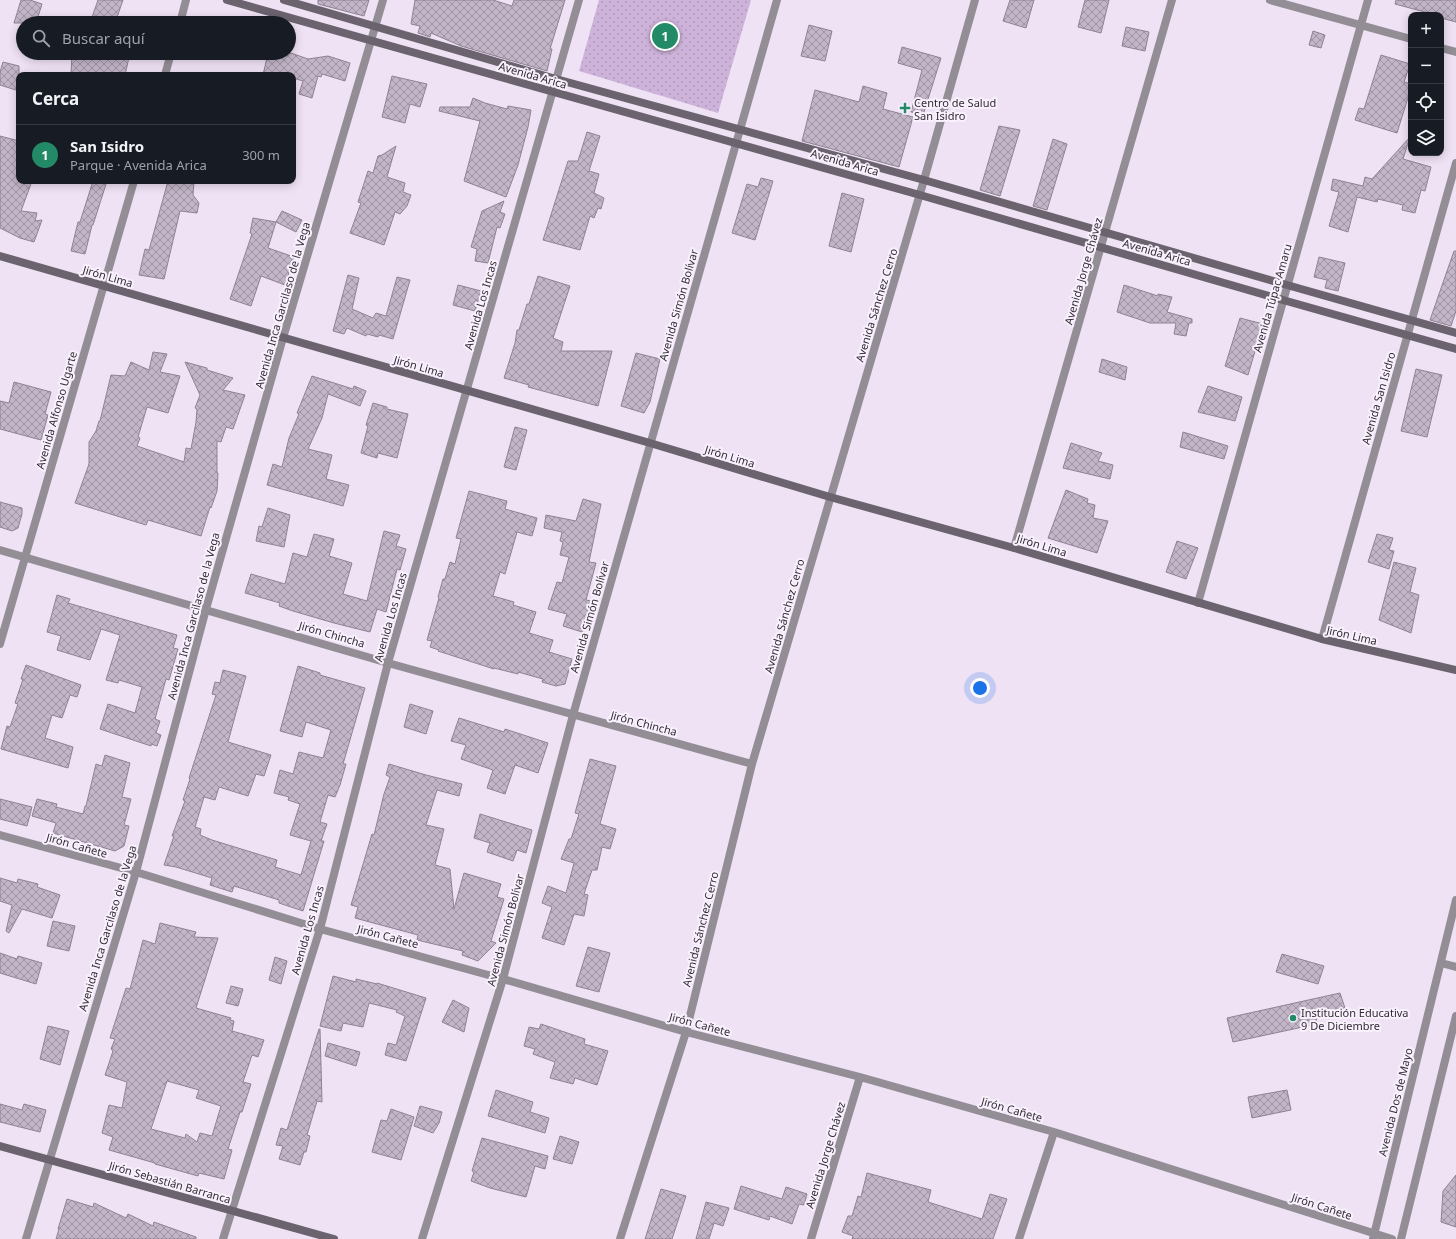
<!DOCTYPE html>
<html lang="es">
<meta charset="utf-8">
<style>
:root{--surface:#171b24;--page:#242831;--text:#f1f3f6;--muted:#9ea1a6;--line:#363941;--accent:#228a66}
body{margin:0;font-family:"Noto Sans",sans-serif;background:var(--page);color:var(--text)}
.controls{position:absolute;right:12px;top:12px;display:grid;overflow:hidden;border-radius:8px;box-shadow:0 2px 10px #0003}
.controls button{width:36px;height:36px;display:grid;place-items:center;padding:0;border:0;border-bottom:1px solid var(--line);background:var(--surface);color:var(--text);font:20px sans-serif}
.you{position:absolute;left:980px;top:688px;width:14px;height:14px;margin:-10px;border:3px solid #fff;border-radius:50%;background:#1a73e8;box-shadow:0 0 0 6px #1a73e833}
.badge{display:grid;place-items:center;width:26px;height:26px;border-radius:50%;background:var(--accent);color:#fff;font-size:13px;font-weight:700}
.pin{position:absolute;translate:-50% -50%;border:2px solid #fff;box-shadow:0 1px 4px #0006}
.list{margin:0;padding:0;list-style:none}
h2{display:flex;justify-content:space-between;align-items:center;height:52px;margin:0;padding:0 16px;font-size:17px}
h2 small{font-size:13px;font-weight:400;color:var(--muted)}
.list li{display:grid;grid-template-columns:26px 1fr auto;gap:12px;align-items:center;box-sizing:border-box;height:60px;padding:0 16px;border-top:1px solid var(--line)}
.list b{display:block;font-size:15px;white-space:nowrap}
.list p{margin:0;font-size:13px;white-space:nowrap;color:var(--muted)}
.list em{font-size:13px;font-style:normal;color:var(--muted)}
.icon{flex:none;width:22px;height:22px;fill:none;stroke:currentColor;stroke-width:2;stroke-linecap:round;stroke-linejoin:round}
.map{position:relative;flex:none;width:1456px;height:1239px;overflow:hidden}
.search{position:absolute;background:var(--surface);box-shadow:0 2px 10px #0003;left:16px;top:16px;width:280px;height:44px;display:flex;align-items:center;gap:10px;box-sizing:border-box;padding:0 14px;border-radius:22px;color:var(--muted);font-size:15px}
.panel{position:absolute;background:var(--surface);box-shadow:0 2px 10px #0003;left:16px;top:72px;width:280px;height:112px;border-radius:8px}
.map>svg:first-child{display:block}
</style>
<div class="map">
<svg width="1456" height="1239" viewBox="0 0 1456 1239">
<defs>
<pattern id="park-dots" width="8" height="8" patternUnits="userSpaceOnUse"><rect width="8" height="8" fill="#cdb2d9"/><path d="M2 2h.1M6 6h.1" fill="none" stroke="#b099bb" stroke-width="1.8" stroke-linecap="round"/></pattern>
<pattern id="building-cross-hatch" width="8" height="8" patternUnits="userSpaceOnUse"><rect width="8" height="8" fill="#c2b5c8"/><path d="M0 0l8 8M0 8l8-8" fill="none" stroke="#9e94a3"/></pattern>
</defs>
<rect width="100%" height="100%" fill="#efe2f5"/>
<!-- park -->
<path fill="url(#park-dots)" d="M599,0H751L718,113L579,71Z"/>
<!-- building -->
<path fill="url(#building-cross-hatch)" stroke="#8f8294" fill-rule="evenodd" d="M21,0H30L42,4L36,23H14Z
M98,0H123L115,23H90Z
M318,0H369L364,16L318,4Z
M415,0H493L512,6L514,0H565L550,49H552L547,71L461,46L431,33L430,37L418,33L420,26L411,24Z
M1010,0H1034L1026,28L1003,21Z
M1085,0H1109L1101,33L1078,27Z
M1396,0H1456V22L1441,18V15H1436L1395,4Z
M809,25L832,31L825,61L801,56Z
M1126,27L1149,32L1145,51L1122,46Z
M1313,31L1325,35L1321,48L1309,45Z
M902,47L941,58L923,115L911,112L922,70L898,63Z
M72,53H130L125,75H71Z
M268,53H291L308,59L328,56L350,63L345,81L322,74L321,77L318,76L312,98L299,94L303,81L293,78V75H263Z
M1381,55L1410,64L1404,82L1411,84V88L1397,133L1355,120L1359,108L1364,109Z
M3,62L19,66V91L0,85V72Z
M392,76L427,84L420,107L410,104L405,123L382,117Z
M863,86L887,93L883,109L913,117L899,167L802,141L815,90L859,102Z
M473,98L485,103L507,109L508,106L531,110L528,127L518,165L506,197L464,181L480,121L439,111L440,107H470Z
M999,126L1020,130L1000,196L980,190Z
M587,132L600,136L589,171L599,174L594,193L604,198L601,209L598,208L594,218L590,216L580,250L543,240L568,161H578Z
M0,136L19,141V181H32L21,211L37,213L35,221L42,220L34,242L20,238L0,228Z
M1410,137L1403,159L1431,167L1425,191L1421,190L1415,213L1402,210L1403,205L1378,199L1377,202L1357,197L1348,232L1329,226L1339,192L1331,190L1333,179L1363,186L1365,177L1372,179Z
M1053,139L1067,144L1047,210L1033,206Z
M396,146L387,177L405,183L403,192L411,195L407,206L400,214L395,212L384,245L350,233L361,203L358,202L368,171L373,173L378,156L382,155Z
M761,178L773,181L755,240L732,233L747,184L758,187Z
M93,181H107L93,225H92L85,254L71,251L78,222H80Z
M168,181H194L193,195L199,203L197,213L180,211L164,279L139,275L145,249L149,250Z
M842,193L864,199L851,252L829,246Z
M504,201L500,212L505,214L500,228L497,227L488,263L475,261L477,249L471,247L482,211Z
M282,211L302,220L296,232L276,222Z
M253,218L276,222L268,248L294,257L285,285L261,276L251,306L230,299L252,234L250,233Z
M1454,251H1456V311L1451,326L1430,320Z
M1319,257L1345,263L1338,291L1325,288L1327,280L1314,277Z
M348,275L359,278L352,309L373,318L376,313L386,316L397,277L410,280L393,339L379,335L378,337L367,334L366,336L347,328L344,334L333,331Z
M538,276L570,286L553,338L563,342L561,351H612L598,406L528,387L529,385L504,378L515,343L517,330H519L527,304H529Z
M458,285L481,291L475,311L453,305Z
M1124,285L1158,296V294L1172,297L1167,312L1192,319V323H1189L1186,336L1174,334L1176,323H1150L1117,312Z
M1240,318L1263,324L1248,375L1225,366Z
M153,352L167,354L160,372L180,376L168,413L147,407L138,437L140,438L137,446L184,462L186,448L191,449L196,422L197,409L195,408L200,395L185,362L207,368V370L233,378L223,390L245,395L233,429L226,427L221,442L217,441V473H218L217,491L211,508L210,507L201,536L148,520L146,525L75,503L89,464V442L96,431L99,421H100L111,375L125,376L131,362L149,370Z
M636,353L660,359L650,402L644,413L621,406Z
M1102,359L1127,367L1125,380L1099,372Z
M1416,369L1442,375L1427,437L1401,431Z
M312,376L353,389L354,386L366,391L360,406L328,394L322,418L308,449L332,455L326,479L349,485L343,506L267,485L273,464L282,467L289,438L299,414L297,413Z
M14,382L51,392L45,414L48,415L41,440L0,429V401L9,403Z
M1208,386L1242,397L1235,421L1198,412Z
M373,403L387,407V409L408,414L397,458L378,453L377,458L361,453L368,426L366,425Z
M515,427L527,430L516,470L504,467Z
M1183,432L1228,446L1224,459L1180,447Z
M1071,443L1102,453L1098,461L1113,465L1110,479L1063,468Z
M1066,490L1088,499L1087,503L1095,505L1093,518L1108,521L1097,553L1048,538Z
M469,491L507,501L505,509L537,518L532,536L517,532L505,574L500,572L493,596L514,602L513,605L536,612L529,633L553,640L549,652L572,659L565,684L556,686L542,682L543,679L518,672V674L494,668V669L438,651L439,650L430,647L432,641L427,640L439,598L438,597L443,579H445L450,562L455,564L461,539L456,538Z
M583,499L601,504L589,562L596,563L586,600L591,601L582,632L563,626L567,614L548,609L557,582L562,583L569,557L560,555L563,542L560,541L562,532L544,528L546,515L576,521Z
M0,502L22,508V514L18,528L12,531L0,527Z
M268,508L290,515L284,547L256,541L259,526L262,527Z
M384,531L400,535L396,546L406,549L400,570L397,569L386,612L377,609L370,632L334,623L293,611L279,606L280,603L245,593L251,574L285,584L293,553L307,557L314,534L334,539L329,556L352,563L343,594L367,601Z
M1377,534L1393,538L1389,550L1394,551L1389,569L1368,562Z
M1177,541L1198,548L1186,579L1166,572Z
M1394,562L1416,568L1410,592L1419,595L1411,633L1379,620Z
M57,595L70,599L68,603L177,635L173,648L178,649L169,680L166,679L155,719L160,721L156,733L161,735L157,746L151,744V746L100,729L108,704L135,713L142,687L119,680L118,683L106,680L120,635L101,629L90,660L57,650L61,636L47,632Z
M26,665L81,685L77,697L70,695L62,718L52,715L45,738L73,747L68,768L1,749L7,726L10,727L18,704L15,703L23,679H21Z
M298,666L320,673V675L365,688L343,764H346L340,785L335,797L328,795L320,822L327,824L321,841H324L303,911L279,903V900L234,886L232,892L210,885L212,878L176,867L164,865L174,836H172L185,801L183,800L190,779L189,778L216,695L212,694L215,682L220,683L223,670L246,676L228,742L271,755L264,776L256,774L248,796L219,787L215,800L204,797L195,827L201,829L200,835L212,840L277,860L275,867L301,875L311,841L290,835L300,804L288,800L289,797L274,793L280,770L293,774L299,752L323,758L331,730L306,722L302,737L280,731Z
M410,704L433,711L426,734L404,727Z
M459,718L504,732L505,729L548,743L538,773L515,765L505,794L487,788L493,770L461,759L466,745L451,741Z
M105,755L130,763L122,797L131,799L124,825L129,826L124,846L115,851L53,833L56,823L32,816L37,799L57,804L56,807L83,814L85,806H86L96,764L102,766Z
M590,759L616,766L600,824L616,829L610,849L602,847L597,870H592L584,894L588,895L584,916L574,914L564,945L542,938L552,907L542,903L548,886L566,893L574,863L561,859L569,839H571L579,814L575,813Z
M389,764L426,775L462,784L459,796L437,790L426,825L444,829L435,865L450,869L454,909L464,873L501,884L497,897L504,899L491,941L496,943L478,961L462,955L463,951L417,940L418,935L355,918L358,907L351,905L372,834L374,835L384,794L390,777L386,775Z
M0,799L32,807L27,826L0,819Z
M480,814L532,830L526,853L517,850L513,861L487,852L490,843L474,838Z
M0,878L17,883L18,879L38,884L37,887L60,895L52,918L22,909L9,933L6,931L12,905L0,901Z
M53,921L75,926L69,951L47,946Z
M160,923L196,932L194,937L218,938L196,1008L231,1018L230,1020L234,1021L232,1031L264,1040L258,1057L252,1055L243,1082L251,1084L242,1112H240L228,1149L232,1150L224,1179L199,1173L198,1176L155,1164V1163L109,1150L113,1137L102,1133L109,1105L122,1108L127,1082L105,1075L113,1051L111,1049L115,1039L110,1038L126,988L130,989L143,940L155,944ZM167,1081L199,1090L196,1098L221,1106L212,1136L200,1133L197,1142L186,1134L185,1138L151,1129Z
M588,947L610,953L599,992L576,986Z
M0,953L17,959L18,956L42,963L36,984L0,973Z
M1282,954L1324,966L1318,984L1276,972Z
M275,957L287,961L281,984L269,980Z
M333,976L356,982V979L377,984V983L426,998L406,1061L385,1055L388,1043L396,1045L405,1016L396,1012L397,1010L369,1003L363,1027L343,1023L341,1031L320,1026Z
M231,986L243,989L238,1006L226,1003Z
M1340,993L1345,1008L1316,1017L1317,1024L1233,1042L1227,1018Z
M453,1000L469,1008L464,1032L442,1022Z
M541,1024L585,1039L584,1044L608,1051L597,1085L575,1078L573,1084L550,1078L555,1062L533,1054L535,1049L524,1046L529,1027L539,1029Z
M48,1026L69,1031L60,1065L40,1059Z
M319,1029H320L322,1102L317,1101L307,1135L310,1136L306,1152H304L300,1165L279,1159L283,1146L276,1145L281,1128L287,1130Z
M328,1043L360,1052L356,1066L325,1056Z
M496,1090L533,1102L530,1112L549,1118L545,1133L488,1116Z
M1287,1090L1291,1110L1252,1118L1248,1097Z
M0,1104L22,1110L24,1104L46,1110L40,1132L0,1122Z
M420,1106L442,1112L439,1123L433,1133L414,1126Z
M391,1109L414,1117L401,1160L372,1152L381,1120L387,1121Z
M560,1136L579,1142L572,1164L553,1159Z
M482,1138L548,1156L545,1169L535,1166L526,1197L490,1188L471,1181L474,1172L472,1171Z
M867,1173L931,1190L928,1202L982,1219L990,1194L1007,1199L993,1239H852L853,1236L842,1232L848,1216H852L858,1196L861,1197Z
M1456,1175V1227L1441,1222L1443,1191Z
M741,1186L782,1199L786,1187L807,1194L804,1205L799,1204L792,1224L770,1216L769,1220L734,1209Z
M661,1189L686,1196L672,1239H645Z
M67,1199L93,1207L94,1203L126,1218L128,1214L153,1226L154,1222L196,1237V1239H56L59,1229H58Z
M706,1202L729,1208L723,1226L714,1223L709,1239H696Z"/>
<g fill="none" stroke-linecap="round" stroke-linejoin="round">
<!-- street -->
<path stroke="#938d95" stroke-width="8" d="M1270,0L1411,39
M180,23L186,0
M1441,48L1456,52
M165,75L171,53
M1014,548L1172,0
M0,550L388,663L752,764
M1198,603L1368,0
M1322,639L1456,163
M0,644L134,181
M0,835L136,872L320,929L503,979L686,1032L860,1077L1054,1132L1392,1239
M1441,963L1456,967
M26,1239L136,872L206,609L283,338L383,0
M223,1239L320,929L388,663L579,0
M422,1239L503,979L573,715L777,0
M620,1239L686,1032L752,764L924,180L975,0
M811,1239L860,1077
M1019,1239L1054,1132
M1373,1239L1456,900
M1401,1239L1456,1016"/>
<!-- secondary -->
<path stroke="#6b636e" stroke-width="8" d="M227,0L920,195L1283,300L1456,349
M284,0L556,79L924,180L1287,285L1456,333
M0,256L650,443L830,497L1014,548L1322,639L1456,670
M0,1146L334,1239"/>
</g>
<!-- markers -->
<g fill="#228a66" stroke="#f9f1fd" stroke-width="1.5">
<path d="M903 102h4v4h4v4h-4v4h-4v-4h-4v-4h4z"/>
<circle cx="1293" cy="1018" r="4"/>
</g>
<g text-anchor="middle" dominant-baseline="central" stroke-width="4" stroke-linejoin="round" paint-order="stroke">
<!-- street labels -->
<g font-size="11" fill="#322d34" stroke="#f9f1fd">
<text transform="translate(533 75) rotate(16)">Avenida Arica</text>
<text transform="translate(845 162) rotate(16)">Avenida Arica</text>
<text transform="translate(1157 252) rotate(16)">Avenida Arica</text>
<text transform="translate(1083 271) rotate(-74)">Avenida Jorge Chávez</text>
<text transform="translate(108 276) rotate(16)">Jirón Lima</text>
<text transform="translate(1272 298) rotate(-74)">Avenida Túpac Amaru</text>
<text transform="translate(282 305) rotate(-74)">Avenida Inca Garcilaso de la Vega</text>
<text transform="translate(480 305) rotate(-74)">Avenida Los Incas</text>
<text transform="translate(678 305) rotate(-74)">Avenida Simón Bolívar</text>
<text transform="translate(876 305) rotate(-73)">Avenida Sánchez Cerro</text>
<text transform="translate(419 366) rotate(16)">Jirón Lima</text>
<text transform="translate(1378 398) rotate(-74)">Avenida San Isidro</text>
<text transform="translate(56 410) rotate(-74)">Avenida Alfonso Ugarte</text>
<text transform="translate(730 456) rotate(17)">Jirón Lima</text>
<text transform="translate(1042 545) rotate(17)">Jirón Lima</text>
<text transform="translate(193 616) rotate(-75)">Avenida Inca Garcilaso de la Vega</text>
<text transform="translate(784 616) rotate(-74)">Avenida Sánchez Cerro</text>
<text transform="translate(390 617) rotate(-74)">Avenida Los Incas</text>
<text transform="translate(589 617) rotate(-74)">Avenida Simón Bolívar</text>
<text transform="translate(332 634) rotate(16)">Jirón Chincha</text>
<text transform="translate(1352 635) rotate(13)">Jirón Lima</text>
<text transform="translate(644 723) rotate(15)">Jirón Chincha</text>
<text transform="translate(77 845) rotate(16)">Jirón Cañete</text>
<text transform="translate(107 928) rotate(-73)">Avenida Inca Garcilaso de la Vega</text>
<text transform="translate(700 929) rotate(-76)">Avenida Sánchez Cerro</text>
<text transform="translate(307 930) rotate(-74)">Avenida Los Incas</text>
<text transform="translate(505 930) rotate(-75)">Avenida Simón Bolívar</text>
<text transform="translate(388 936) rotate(15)">Jirón Cañete</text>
<text transform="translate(700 1024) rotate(15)">Jirón Cañete</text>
<text transform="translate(1395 1102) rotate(-76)">Avenida Dos de Mayo</text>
<text transform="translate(1012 1109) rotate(16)">Jirón Cañete</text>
<text transform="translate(825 1155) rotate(-73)">Avenida Jorge Chávez</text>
<text transform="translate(170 1182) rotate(16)">Jirón Sebastián Barranca</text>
<text transform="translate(1322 1206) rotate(18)">Jirón Cañete</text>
</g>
<!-- poi labels -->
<g font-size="11" fill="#322d34" stroke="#f9f1fd" text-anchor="start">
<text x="914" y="102">Centro de Salud<tspan x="914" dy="13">San Isidro</tspan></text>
<text x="1301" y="1012">Institución Educativa<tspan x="1301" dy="13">9 De Diciembre</tspan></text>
</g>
</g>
</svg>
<div class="controls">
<button>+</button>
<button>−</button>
<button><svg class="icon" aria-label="locate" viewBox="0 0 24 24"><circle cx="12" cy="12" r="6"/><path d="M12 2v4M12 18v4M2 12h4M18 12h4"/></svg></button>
<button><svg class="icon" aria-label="layers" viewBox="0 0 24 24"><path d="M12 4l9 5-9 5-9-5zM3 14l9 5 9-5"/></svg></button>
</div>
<div class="you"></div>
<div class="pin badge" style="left:665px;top:36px">1</div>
<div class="search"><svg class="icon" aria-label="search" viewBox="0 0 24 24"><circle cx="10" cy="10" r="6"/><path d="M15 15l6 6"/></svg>Buscar aquí</div>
<section class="panel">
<h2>Cerca<small></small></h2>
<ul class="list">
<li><span class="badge">1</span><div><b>San Isidro</b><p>Parque · Avenida Arica</p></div><em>300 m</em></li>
</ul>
</section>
</div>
